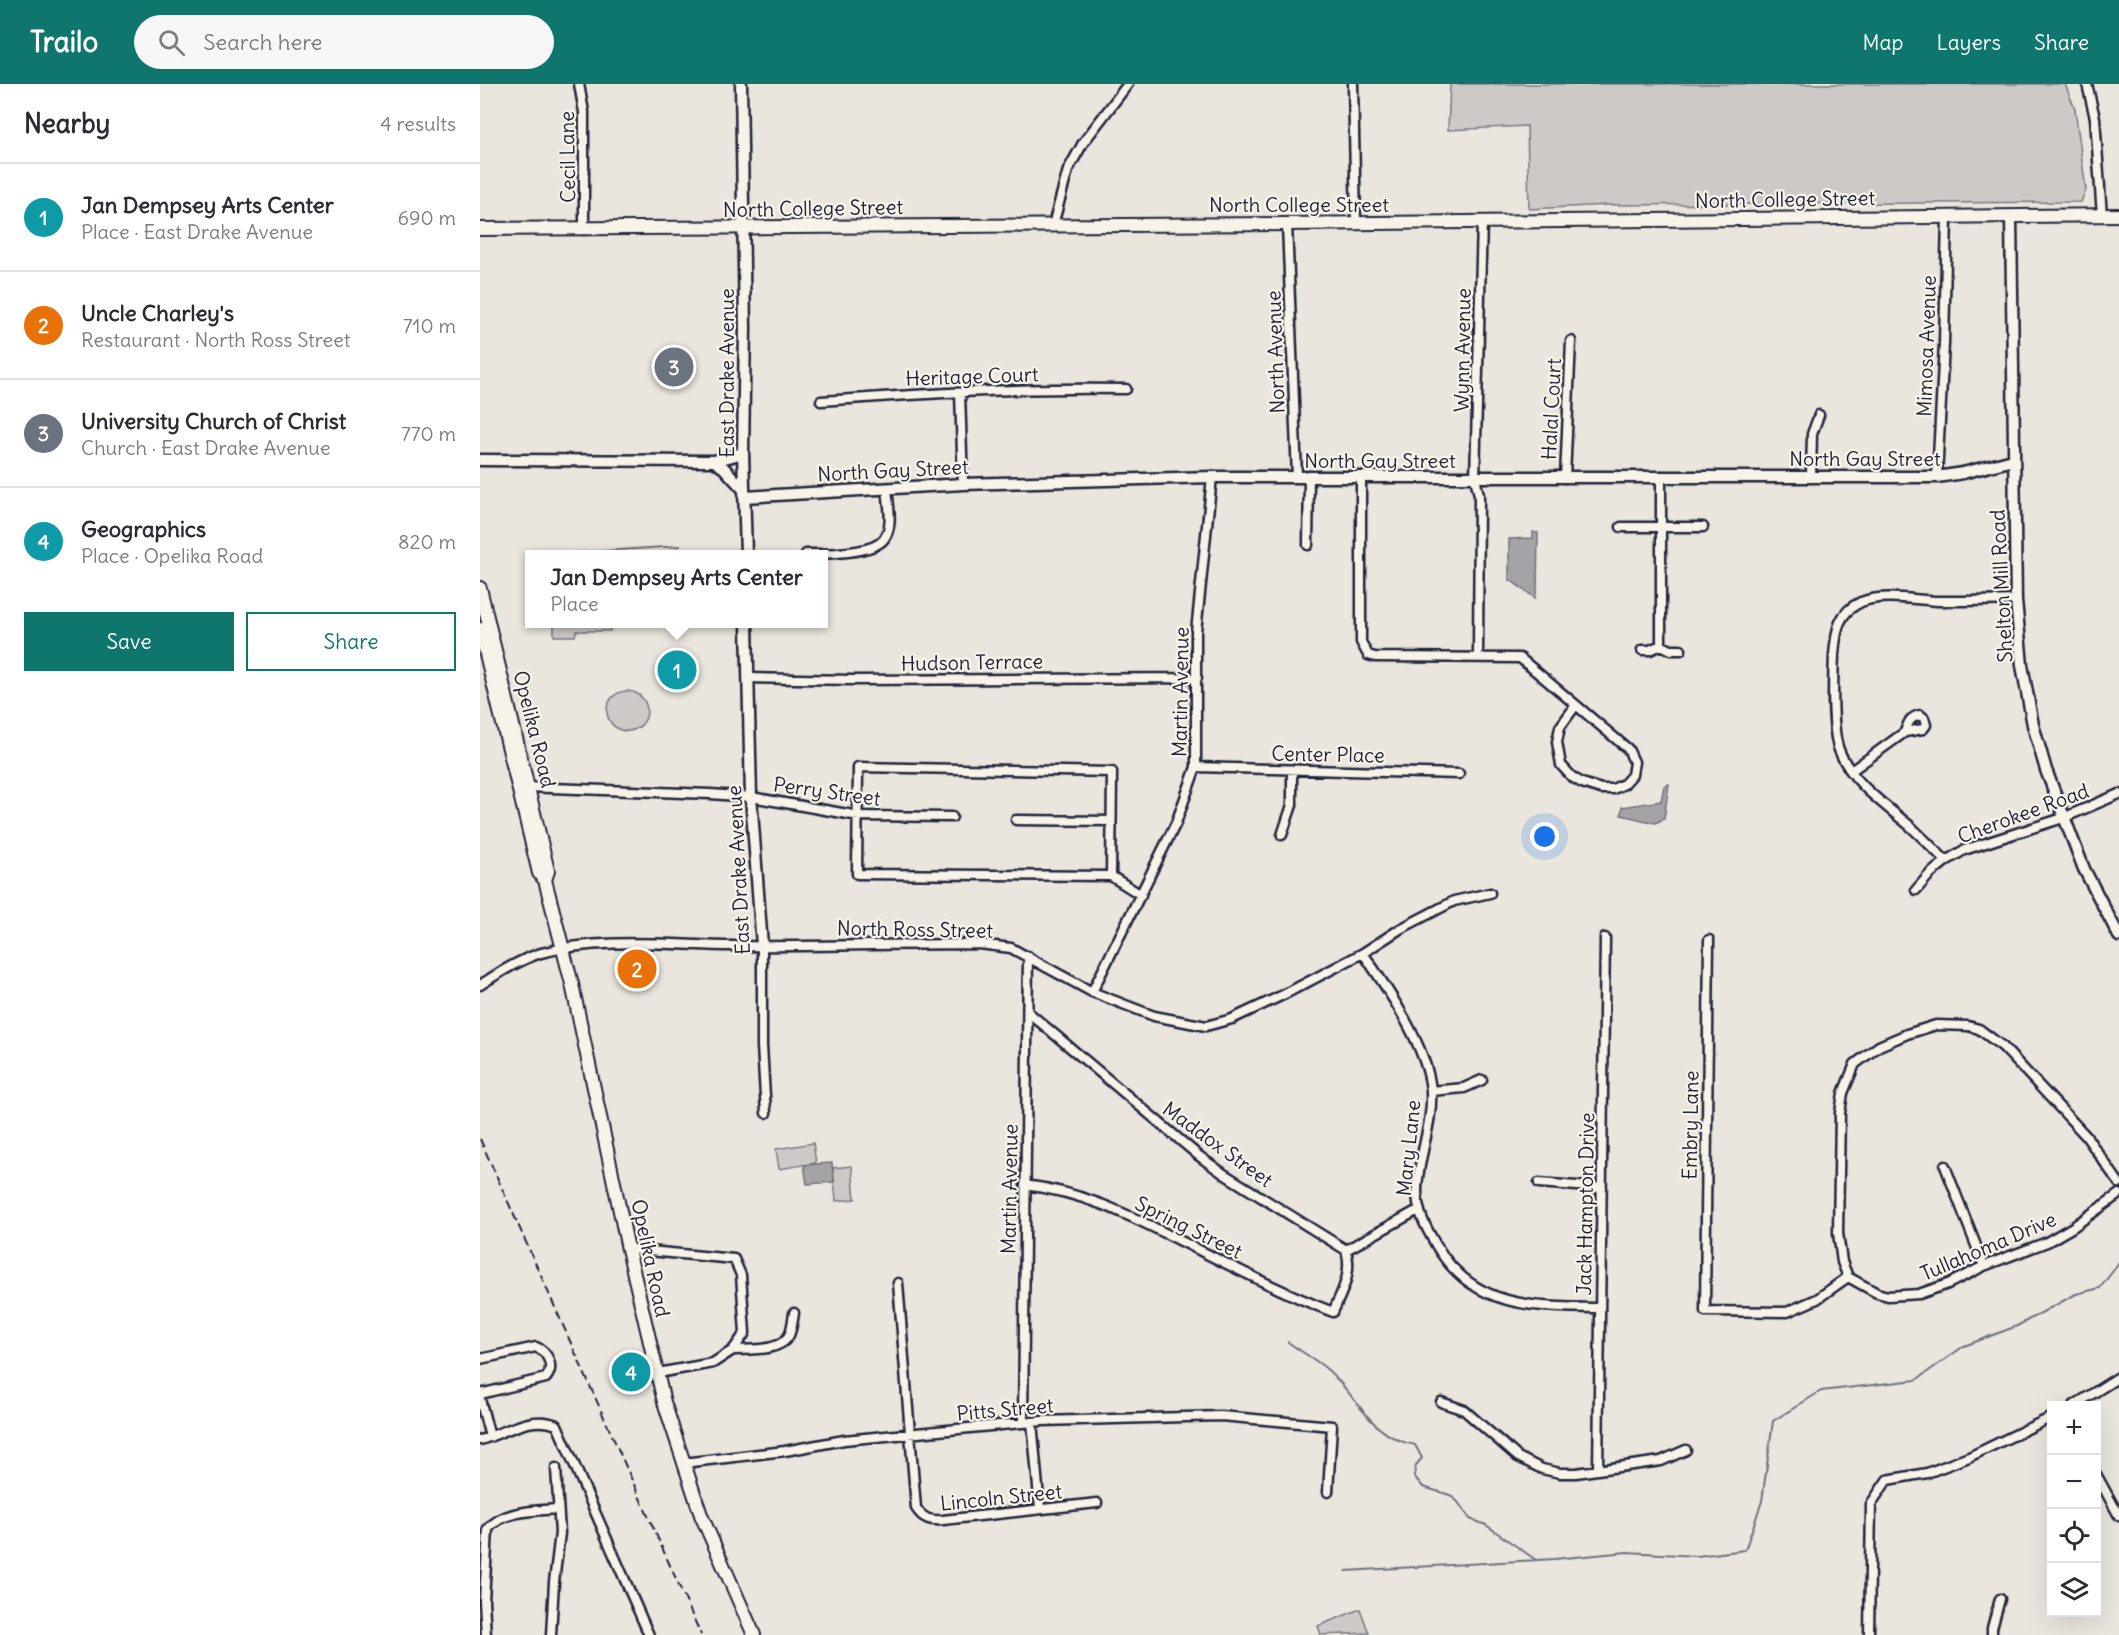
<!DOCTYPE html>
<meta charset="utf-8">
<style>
:root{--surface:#fff;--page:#f7f7f7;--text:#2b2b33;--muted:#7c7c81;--line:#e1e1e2;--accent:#0f766e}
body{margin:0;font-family:Delius,sans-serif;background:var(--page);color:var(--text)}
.controls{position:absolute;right:18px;bottom:18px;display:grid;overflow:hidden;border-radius:0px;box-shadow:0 6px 24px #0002}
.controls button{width:54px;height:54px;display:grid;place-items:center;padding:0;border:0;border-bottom:2px solid var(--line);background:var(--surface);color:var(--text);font:30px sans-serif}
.you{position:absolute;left:1065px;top:753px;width:21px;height:21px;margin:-15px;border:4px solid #fff;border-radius:50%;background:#1a73e8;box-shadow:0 0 0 9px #1a73e833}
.badge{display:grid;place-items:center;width:39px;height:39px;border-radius:50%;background:var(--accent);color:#fff;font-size:20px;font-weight:700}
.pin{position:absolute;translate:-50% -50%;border:3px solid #fff;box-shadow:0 2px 6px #0006}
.popup{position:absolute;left:45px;top:466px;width:303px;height:78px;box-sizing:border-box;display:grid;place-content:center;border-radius:0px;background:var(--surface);filter:drop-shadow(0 2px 4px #0005);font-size:20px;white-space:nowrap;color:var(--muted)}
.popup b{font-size:22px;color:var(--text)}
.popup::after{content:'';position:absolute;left:50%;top:100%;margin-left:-12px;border:12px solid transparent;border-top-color:var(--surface)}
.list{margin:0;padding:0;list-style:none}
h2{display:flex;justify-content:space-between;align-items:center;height:78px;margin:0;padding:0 24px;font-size:26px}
h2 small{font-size:20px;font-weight:400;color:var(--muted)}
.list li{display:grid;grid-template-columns:39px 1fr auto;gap:18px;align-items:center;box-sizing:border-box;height:108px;padding:0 24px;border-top:2px solid var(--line)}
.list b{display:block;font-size:22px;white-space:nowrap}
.list p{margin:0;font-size:20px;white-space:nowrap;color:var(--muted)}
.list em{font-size:20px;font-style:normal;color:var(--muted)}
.actions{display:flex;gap:12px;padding:18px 24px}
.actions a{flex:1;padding:14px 0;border:2px solid var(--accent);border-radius:0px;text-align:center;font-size:21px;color:var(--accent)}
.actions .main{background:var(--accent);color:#fff}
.icon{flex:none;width:33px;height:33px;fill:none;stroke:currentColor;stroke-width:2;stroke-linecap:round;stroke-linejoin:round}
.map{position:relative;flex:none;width:1639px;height:1551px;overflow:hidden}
header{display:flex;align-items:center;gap:36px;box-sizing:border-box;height:84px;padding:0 30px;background:var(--accent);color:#fff}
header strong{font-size:28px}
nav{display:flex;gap:33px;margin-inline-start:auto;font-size:21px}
.search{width:420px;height:54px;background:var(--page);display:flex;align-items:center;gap:15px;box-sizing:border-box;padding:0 21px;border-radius:33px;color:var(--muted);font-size:22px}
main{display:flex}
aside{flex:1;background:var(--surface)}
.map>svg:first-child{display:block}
</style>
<header>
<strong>Trailo</strong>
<div class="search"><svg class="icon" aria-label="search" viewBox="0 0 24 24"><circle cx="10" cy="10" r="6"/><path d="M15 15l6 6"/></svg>Search here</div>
<nav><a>Map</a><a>Layers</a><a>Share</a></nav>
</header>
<main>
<aside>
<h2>Nearby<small>4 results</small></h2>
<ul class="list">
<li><span class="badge" style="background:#0f9aa8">1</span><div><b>Jan Dempsey Arts Center</b><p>Place · East Drake Avenue</p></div><em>690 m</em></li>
<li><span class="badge" style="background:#e8710a">2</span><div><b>Uncle Charley's</b><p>Restaurant · North Ross Street</p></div><em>710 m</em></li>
<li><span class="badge" style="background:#6b7280">3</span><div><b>University Church of Christ</b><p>Church · East Drake Avenue</p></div><em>770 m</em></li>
<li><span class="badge" style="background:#0f9aa8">4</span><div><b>Geographics</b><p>Place · Opelika Road</p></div><em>820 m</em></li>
</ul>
<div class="actions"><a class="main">Save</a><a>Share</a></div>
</aside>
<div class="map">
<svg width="1639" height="1551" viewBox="0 0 1639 1551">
<rect width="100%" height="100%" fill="#eae6de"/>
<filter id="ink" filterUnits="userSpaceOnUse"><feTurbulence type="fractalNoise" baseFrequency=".0167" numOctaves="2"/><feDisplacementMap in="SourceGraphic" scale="12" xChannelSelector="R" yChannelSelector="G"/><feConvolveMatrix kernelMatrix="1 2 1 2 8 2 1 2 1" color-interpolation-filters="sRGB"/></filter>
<g filter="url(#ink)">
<!-- green -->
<path fill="#cdc9c6" stroke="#787680" stroke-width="1.5" d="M970,0H1585L1595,25L1606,106L1601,118L1129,121L1049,125L1047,42L968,46Z
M74,540H130V547H96L95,552H74Z
M127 627a20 20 0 1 1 40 0a20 20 0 1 1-40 0Z
M333,1059L336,1079L299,1085L296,1065Z
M372,1082L375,1115L356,1117L353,1084Z
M880,1525L889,1549L841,1551L838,1542Z"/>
<!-- water -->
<path fill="#a6a3a6" stroke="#716f7b" stroke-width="1.5" d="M1053,448L1058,449L1057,506L1055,514L1029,495V455L1053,454Z
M1189,700L1184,735L1175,739L1141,731L1142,723L1181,717L1184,702Z
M352,1079L354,1098L327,1100L324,1081Z"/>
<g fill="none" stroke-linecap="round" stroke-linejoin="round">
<!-- stream -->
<path stroke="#716f7b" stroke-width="2" d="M93,469L200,462
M808,1258C821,1268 837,1276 849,1287C880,1315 889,1352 935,1361L942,1374L936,1381L934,1392L943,1403L970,1411L978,1418L990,1435L1006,1441L1056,1476
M866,1487L1074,1475L1147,1468L1217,1472L1265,1466L1282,1417L1293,1337L1341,1307L1436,1296L1484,1262L1537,1242L1596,1210L1620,1204L1639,1179"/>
<!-- minor casing -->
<g stroke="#22223b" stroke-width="13">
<path id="minor" d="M99,0L104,28V146
M873,0L876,139
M1607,0L1615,34L1622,132
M807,140L817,393
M573,141L588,86L603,59L648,0
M480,309L483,400
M341,317C442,310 544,303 646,305
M1331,392L1332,350L1339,331
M1181,393V561
M1457,393L1464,260L1467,133
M881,394V558L888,571L895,573L1040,574L1096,621L1148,665L1154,678L1152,691L1144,700L1133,705H1121L1102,699L1092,693L1081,681L1077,658L1080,643L1096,621
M1085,394L1091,257
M1141,443H1223
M828,461L829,394
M326,470C344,470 393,470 404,455C414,442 408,419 407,404
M1162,566H1170L1181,561L1191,566H1201
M998,573L999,411L995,394L1002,138
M268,594L373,596L717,594
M1440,631L1444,634L1446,641L1443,645L1425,648C1428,639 1430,633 1440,631Z
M378,683L632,688L631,792L377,790Z
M716,683L979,690
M1371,687L1425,648
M45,703L230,710L271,713L379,732L472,733
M536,736L631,737
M802,751L812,721V686
M1466,777C1454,765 1442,753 1430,742C1404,720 1372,699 1359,666C1351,644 1353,595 1354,571C1356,548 1357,529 1381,518C1404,509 1434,516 1458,517C1484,517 1510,517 1536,516
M631,792L661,811
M1436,806L1450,790L1466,777L1484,766L1583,734L1639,710
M1229,856L1225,1227L1307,1228L1337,1215L1368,1193
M282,862V962L286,1029
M883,869C907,904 948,964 951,1007C953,1041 938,1073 937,1106C937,1128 945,1142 956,1161C993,1225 1055,1223 1120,1224
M0,901C19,889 39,876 61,869C120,853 191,861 252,862C334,863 416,860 499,860L531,864L612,908L674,932L726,942L752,935L805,910L883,869L920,845L974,817L1010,809
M612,908L696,739L716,683V548L732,393
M951,1007L984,1004L1002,996
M1465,1082L1504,1182
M1059,1099L1122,1104
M1639,1099L1606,1052L1523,963L1499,945L1488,942L1456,941L1427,950L1399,962L1375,980L1363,1009L1360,1029L1358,1149L1362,1178L1368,1193L1397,1209L1408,1212L1439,1210L1468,1200L1504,1182L1567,1158L1593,1143L1639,1110
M545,1101C607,1109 649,1131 703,1158C753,1183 801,1208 853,1228C862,1208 873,1188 866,1166L744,1090L719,1072L548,928
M148,1165L254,1175L261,1191L265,1249L253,1266L233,1279L178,1289
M866,1166L938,1126
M418,1199L436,1424C443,1435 450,1437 463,1436L617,1419
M253,1266C269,1265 298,1268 308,1253C312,1247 313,1235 314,1229
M0,1275L56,1263C68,1268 75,1283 66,1294L0,1310
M0,1315L10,1353
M961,1318L984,1326L1038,1373L1062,1385L1080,1389H1096L1181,1377L1206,1366
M1593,1322L1639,1293
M552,1338L560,1425
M543,1339L548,872
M0,1356C25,1349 51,1330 77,1341L169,1551
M203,1379L305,1367L364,1356L562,1337L741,1332L852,1342L848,1408
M1118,1386L1125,854
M1616,1390L1639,1432
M6,1551L4,1517L8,1445C23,1426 55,1427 78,1425
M71,1551L74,1498L80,1449L76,1384
M1389,1551L1391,1420L1407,1396L1447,1389L1489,1373L1572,1333
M1512,1551V1544L1520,1515"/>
</g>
<!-- tertiary casing -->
<g stroke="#22223b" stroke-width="15">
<path id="tertiary" d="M261,0L265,244L263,369L266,470
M1531,132L1536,516L1542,581L1553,641L1566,686L1604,785L1639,852
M0,376L234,377L263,369
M234,377L244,384L264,406
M264,413L483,400L732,393H1457L1483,389L1533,376
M267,540L271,713L282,862"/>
</g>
<!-- secondary casing -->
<g stroke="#22223b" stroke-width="16">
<path id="secondary" d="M0,145L807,140L1639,131"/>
</g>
<!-- primary casing -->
<g stroke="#22223b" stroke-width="16">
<path id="primary" d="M0,504L68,787L65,796
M0,545L59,789L65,796L92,900L148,1165L184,1318L221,1431L274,1551"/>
</g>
<!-- minor -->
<use href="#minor" stroke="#f7f3e8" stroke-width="8"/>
<!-- tertiary -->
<use href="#tertiary" stroke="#f7f3e8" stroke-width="10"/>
<!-- secondary -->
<use href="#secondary" stroke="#f7f3e8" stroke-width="12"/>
<!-- primary -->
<use href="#primary" stroke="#f7f3e8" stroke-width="12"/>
<!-- rail -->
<path stroke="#22223b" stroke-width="2" stroke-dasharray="9 4.5" stroke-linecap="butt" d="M0,1055L221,1551"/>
</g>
</g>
<g text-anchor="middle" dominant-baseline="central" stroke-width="4.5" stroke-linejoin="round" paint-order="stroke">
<!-- street labels -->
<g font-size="20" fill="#22223b" stroke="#f7f3e8">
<text transform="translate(87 73) rotate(-91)">Cecil Lane</text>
<text transform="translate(1305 115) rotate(-1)">North College Street</text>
<text x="819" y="120">North College Street</text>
<text transform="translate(333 124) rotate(-1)">North College Street</text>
<text transform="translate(1446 262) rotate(-88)">Mimosa Avenue</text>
<text transform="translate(982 266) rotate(-89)">Wynn Avenue</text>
<text transform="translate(795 268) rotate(-92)">North Avenue</text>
<text transform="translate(246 289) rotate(-90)">East Drake Avenue</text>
<text transform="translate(492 292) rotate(-2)">Heritage Court</text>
<text transform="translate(1071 325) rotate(-87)">Halal Court</text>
<text x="1385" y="374">North Gay Street</text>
<text x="900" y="376">North Gay Street</text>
<text transform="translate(413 386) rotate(-3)">North Gay Street</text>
<text transform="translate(1521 502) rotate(-93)">Shelton Mill Road</text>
<text transform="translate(492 578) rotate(-1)">Hudson Terrace</text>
<text transform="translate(700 608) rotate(-89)">Martin Avenue</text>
<text transform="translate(55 645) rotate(76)">Opelika Road</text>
<text transform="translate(848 670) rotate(1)">Center Place</text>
<text transform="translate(347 707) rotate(8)">Perry Street</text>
<text transform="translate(1543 729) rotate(-20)">Cherokee Road</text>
<text transform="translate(258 786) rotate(-93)">East Drake Avenue</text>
<text transform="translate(435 845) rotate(1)">North Ross Street</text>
<text transform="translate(1210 1041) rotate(-89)">Embry Lane</text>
<text transform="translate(738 1060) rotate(36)">Maddox Street</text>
<text transform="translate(928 1064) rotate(-84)">Mary Lane</text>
<text transform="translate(529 1105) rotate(-89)">Martin Avenue</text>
<text transform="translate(1105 1120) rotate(-89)">Jack Hampton Drive</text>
<text transform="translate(709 1143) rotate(26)">Spring Street</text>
<text transform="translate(1508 1162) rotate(-23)">Tullahoma Drive</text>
<text transform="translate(171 1174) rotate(78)">Opelika Road</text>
<text transform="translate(525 1325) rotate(-5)">Pitts Street</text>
<text transform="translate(521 1413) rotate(-6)">Lincoln Street</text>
</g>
</g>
</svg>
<div class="controls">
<button>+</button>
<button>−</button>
<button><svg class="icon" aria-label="locate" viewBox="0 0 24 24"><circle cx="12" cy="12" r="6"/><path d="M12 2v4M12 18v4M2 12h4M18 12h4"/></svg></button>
<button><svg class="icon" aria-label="layers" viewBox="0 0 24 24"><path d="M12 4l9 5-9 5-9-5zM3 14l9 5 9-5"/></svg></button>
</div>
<div class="you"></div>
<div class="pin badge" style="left:197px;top:586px;background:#0f9aa8">1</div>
<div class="popup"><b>Jan Dempsey Arts Center</b>Place</div>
<div class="pin badge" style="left:157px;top:885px;background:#e8710a">2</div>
<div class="pin badge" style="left:194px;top:283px;background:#6b7280">3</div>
<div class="pin badge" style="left:151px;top:1288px;background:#0f9aa8">4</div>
</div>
</main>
